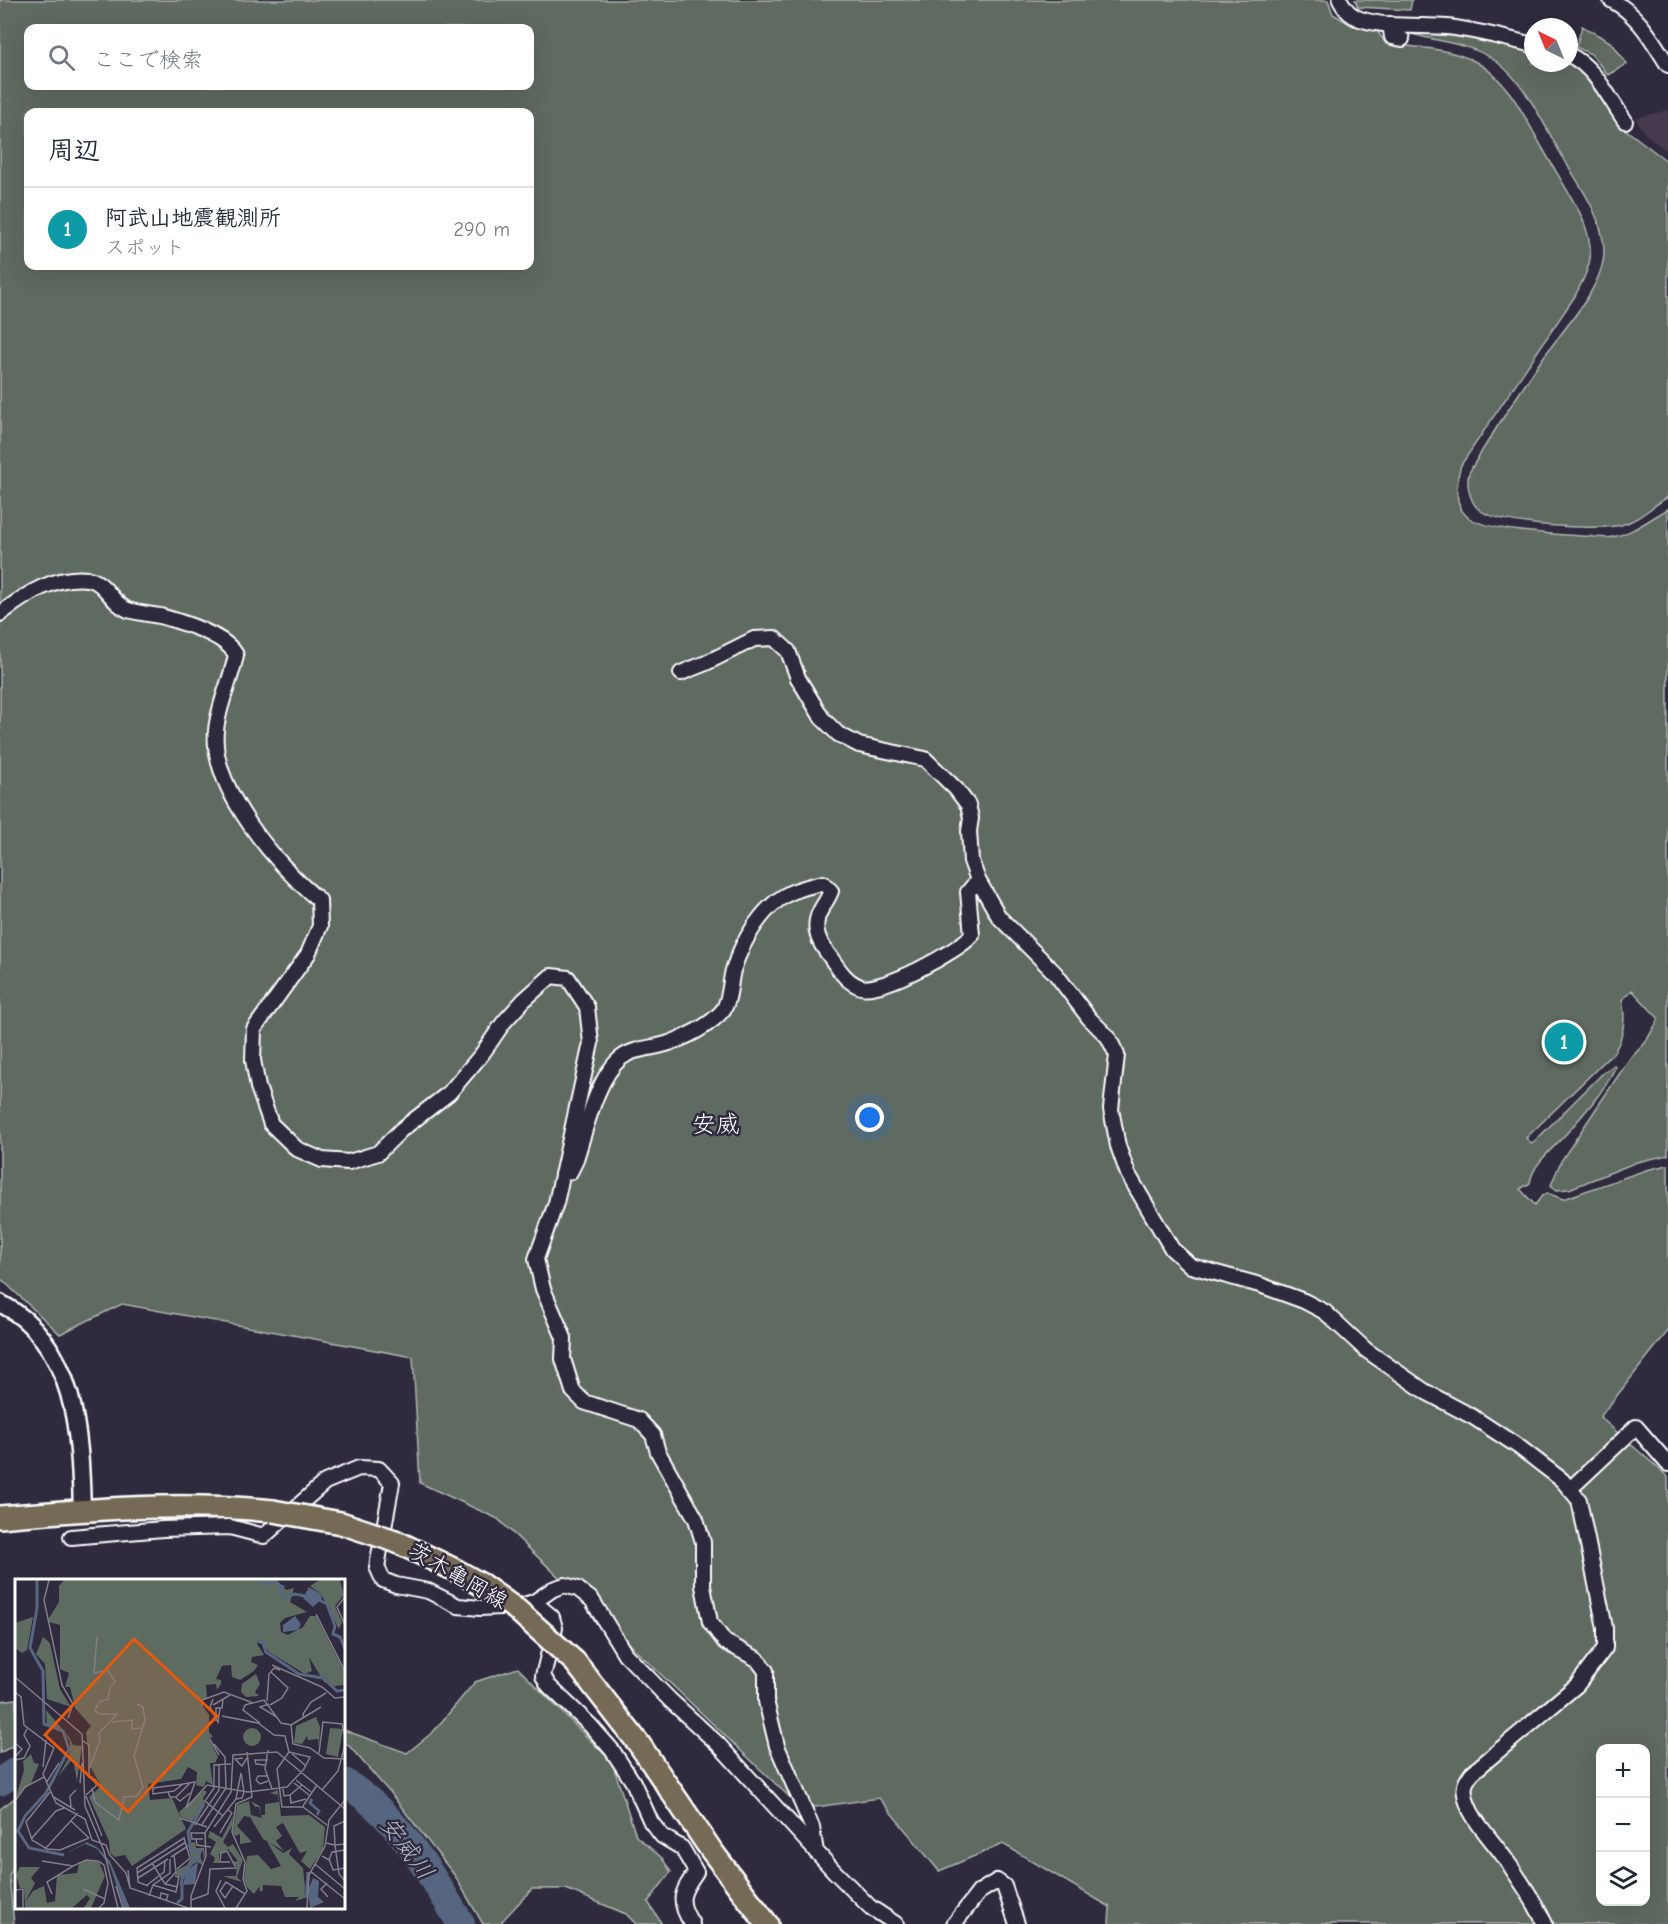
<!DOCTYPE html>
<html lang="ja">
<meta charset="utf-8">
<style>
:root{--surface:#fff;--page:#f2f2f3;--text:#1f2937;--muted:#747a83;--line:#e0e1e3;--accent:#0b8043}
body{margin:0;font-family:"Comic Neue","Klee One",sans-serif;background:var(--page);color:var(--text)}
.controls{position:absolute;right:18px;bottom:18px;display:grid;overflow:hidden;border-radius:12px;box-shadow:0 6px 24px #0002}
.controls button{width:54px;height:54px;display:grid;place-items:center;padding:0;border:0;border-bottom:2px solid var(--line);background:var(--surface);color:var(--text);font:30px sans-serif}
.compass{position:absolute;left:1524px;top:18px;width:54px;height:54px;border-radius:50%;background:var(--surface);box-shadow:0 6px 24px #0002;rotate:317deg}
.you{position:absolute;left:870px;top:1118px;width:21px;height:21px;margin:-15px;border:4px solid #fff;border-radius:50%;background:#1a73e8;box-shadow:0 0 0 9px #1a73e833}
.badge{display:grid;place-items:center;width:39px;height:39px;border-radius:50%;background:var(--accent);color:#fff;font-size:20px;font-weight:700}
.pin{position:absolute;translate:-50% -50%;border:3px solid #fff;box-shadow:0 2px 6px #0006}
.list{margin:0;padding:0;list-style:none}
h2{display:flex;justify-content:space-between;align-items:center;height:78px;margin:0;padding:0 24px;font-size:26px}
h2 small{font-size:20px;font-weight:400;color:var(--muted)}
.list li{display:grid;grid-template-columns:39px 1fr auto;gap:18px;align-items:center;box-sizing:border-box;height:84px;padding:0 24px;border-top:2px solid var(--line)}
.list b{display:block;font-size:22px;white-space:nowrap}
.list p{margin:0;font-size:20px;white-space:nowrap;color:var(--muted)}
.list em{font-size:20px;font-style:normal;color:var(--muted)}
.icon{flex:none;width:33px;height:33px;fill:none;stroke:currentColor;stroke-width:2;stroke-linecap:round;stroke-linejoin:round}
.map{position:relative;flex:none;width:1668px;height:1924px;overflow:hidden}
.search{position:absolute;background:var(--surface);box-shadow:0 6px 24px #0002;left:24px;top:24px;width:510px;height:66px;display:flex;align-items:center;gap:15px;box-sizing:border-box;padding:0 21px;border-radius:12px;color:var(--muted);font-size:22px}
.panel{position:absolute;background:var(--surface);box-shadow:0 6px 24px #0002;left:24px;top:108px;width:510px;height:162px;border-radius:12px}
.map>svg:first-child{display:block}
</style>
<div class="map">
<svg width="1668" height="1924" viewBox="0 0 1668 1924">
<rect width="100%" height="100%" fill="#2f2a3d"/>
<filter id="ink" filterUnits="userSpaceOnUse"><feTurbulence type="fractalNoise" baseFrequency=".0167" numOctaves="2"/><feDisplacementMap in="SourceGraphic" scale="12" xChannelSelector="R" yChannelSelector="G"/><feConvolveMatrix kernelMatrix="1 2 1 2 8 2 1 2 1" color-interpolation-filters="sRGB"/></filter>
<g filter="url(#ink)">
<!-- built -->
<path fill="#443a4e" d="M1668,110V152L1645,134L1635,118Z"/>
<!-- green -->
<path fill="#5e6b61" stroke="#aeb5b0" stroke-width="1.5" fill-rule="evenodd" d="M0,0H1328L1333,14L1353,26L1376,29L1386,44C1415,47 1449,48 1476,62C1509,80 1525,118 1543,149C1556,172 1570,194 1582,217C1596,253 1592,263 1575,296L1461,465C1456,481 1453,507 1469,518C1491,533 1577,535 1607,538C1631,535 1648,520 1668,509V1155L1637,1162L1569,1189L1556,1190L1551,1185L1561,1161L1628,1061L1645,1043L1659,1019L1632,990L1622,1000C1626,1019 1624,1034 1615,1051L1526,1138L1532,1144L1603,1073L1614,1065L1615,1068C1603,1093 1583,1115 1565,1135C1552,1150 1533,1163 1530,1183L1520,1189L1535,1205L1541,1197L1547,1193L1563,1199L1646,1170L1668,1165V1331L1600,1417L1668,1477V1924H1109L1110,1907L1003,1844L939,1871L879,1798L802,1809L498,1519L420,1483L413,1357L122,1304L60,1334L0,1278ZM28,28H530V86H28ZM28,112H530V266H28ZM1600,1748H1646V1902H1600Z
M1355,0H1412L1410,10L1358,7Z
M1582,26L1612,43L1627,64L1608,75L1591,54L1576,47Z
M1403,31L1472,38L1533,52V63H1569V61L1584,75L1621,126L1668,162V497C1652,506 1640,520 1621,525C1595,531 1502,525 1481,511C1470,504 1466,485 1469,473C1490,435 1516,399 1540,362C1560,332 1606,287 1604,249C1602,214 1578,184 1561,154C1542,122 1527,85 1497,62C1476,46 1448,43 1424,37C1417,35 1408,34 1403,31Z
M518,1668L612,1762L636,1836L662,1858L671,1872L648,1902L662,1924H636L626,1914L566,1889H532L502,1921V1924H483L455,1876L392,1795L350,1747L344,1742V1730L407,1753L433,1732L475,1682Z
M16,1699V1744L0,1753V1701Z
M16,1797V1866L9,1875L14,1924H0V1809Z"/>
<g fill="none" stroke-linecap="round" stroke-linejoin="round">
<!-- river -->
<path stroke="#576681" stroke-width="28" d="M0,1782L16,1771
M344,1782C397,1815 429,1871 461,1924"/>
<!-- minor casing -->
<g stroke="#fff" stroke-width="18">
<path id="minor" d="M1340,0C1344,8 1351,16 1360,19C1387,28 1419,25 1447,27C1476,30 1505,38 1533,45
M1611,0C1638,14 1652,40 1668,65
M1390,24L1392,37L1402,39
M1569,55C1595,67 1609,98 1625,121
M0,614C25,595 54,575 88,579C105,581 112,604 128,610C138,613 149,614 160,616C182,622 226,635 236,655C231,681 218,705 216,731C210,788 278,867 319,900L320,926L308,954L254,1029L253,1060L258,1087L271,1124L297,1149L322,1160L349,1162L378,1153L401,1130L449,1093L482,1054L504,1022L524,1000L551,976L568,978L587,1007L591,1043L556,1203L536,1259L543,1289L564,1338L563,1359L573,1391L584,1402L639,1420L653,1435L658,1452L696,1519L703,1542V1586L710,1622L725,1642L757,1659L766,1671V1701L777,1746L812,1827L816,1852
M681,673L706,663L754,639L774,638L788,651L798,678L822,718L838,734L859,745L925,759L956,789L968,805L971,818L969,831L971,861L978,880L999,917L1055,973L1089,1018L1108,1037L1117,1055L1111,1109L1118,1146L1128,1174L1172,1249L1191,1266L1260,1285L1304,1301L1325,1312L1366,1350L1426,1392L1473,1417L1519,1447L1562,1480L1579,1500L1605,1628V1648L1577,1685L1472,1773C1467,1780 1463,1785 1465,1794C1468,1817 1491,1838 1504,1857C1519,1878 1534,1900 1545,1924
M562,1174L570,1172L575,1162C585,1133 596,1078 621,1058C635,1047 653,1049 669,1043C687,1037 711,1025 723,1010C730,1000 730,982 733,970C742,942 763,904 792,892C802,888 813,885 823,883L831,891C828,900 821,907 818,916C813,931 820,943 828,954C837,966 845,982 861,987C881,993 959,951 972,935L968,892L978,880
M1570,1489L1636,1427L1668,1464
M71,1537L163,1529L230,1527L264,1536L325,1482L359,1468L379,1469L392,1483L377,1567L383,1580L396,1585L428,1591L458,1606L480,1608L520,1606L534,1602L553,1589L565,1585L578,1589L592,1600L625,1654L670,1700L718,1744L834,1871L870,1907L896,1924
M534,1602L552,1617L555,1628L543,1676L549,1686L590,1725L612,1750L633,1782L651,1822L662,1836L682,1848L696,1872C681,1893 677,1901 692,1924
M954,1924L979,1892L997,1881L1004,1886L1017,1924"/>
</g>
<!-- tertiary casing -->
<g stroke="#fff" stroke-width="21">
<path id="tertiary" d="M0,1303C77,1343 80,1436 82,1511"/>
</g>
<!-- primary casing -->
<g stroke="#fff" stroke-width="26">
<path id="primary" d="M0,1517C91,1509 182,1502 273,1511
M395,1541L457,1571L482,1585
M575,1662L639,1744L711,1850L767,1924"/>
</g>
<!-- minor -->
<use href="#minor" stroke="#2f2a3d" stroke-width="14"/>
<!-- tertiary -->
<use href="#tertiary" stroke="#2f2a3d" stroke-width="16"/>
<!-- primary -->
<use href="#primary" stroke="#756b55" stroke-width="21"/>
<!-- primary-bridge casing -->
<g stroke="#fff" stroke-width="26" stroke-linecap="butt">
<path id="primary-bridge" d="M273,1511L341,1523L395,1541
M482,1585L517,1610L575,1662"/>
</g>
<!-- primary-bridge -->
<use href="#primary-bridge" stroke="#756b55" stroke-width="21"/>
</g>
</g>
<g text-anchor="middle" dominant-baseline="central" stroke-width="5" stroke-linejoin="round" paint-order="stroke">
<!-- street labels -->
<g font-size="22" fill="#fff" stroke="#2f2a3d">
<text transform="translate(458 1576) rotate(30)">茨木亀岡線</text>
</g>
<!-- neighbourhood labels -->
<g font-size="24" fill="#fff" stroke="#2f2a3d">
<text x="716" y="1124">安威</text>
</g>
<!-- water labels -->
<g font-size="24" font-style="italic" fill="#b3bac6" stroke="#2f2a3d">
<text transform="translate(407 1848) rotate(53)">安威川</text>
</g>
</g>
<!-- overview -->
<g transform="translate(15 1579)">
<rect width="330" height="330" fill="#2f2a3d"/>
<path d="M49,1H262L267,7H264L272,11L279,9L275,23L292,33L270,39L265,44L266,53L273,56L288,48L295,37H301L330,94V106L319,107L309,103L294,78L297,92L290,95L254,73L244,60L242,65L249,76L237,78L236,83L243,86L239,92L225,101L217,98L216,86L207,87L201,100L206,101V105L202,111L201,105L191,106L192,119L185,123L194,136V153L198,158L193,159L203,178L200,184H195L198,206L191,202L189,208L181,206L182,193L173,188L166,200L133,205L135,221L157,219L171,250L117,287L110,276L100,278L95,274L94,262L74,218L86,207L75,187L71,153L76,147L60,129L55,108H50L54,94L45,90V46L34,43V39L44,23V7ZM304,1H325L329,16L320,27L327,43L324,50L306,15L295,7ZM18,38L12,71L7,74L0,69V44ZM28,58L35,64L45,110L56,128L32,120L30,85L21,75ZM241,95L245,105L240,113L244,117L231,118L226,113L227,105ZM31,131L54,158L58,166L67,167L62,202L58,179L43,198L54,178L55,163L49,152L32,145ZM301,138L305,148L304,168L303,160L293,161L292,157L287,165L279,164L281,147ZM315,149L328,150L323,178L311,175ZM228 158a9 9 0 1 1 18 0a9 9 0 1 1-18 0ZM16,175L19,184L24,185L16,204L1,218L9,191L8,182ZM189,211L192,213L188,219L190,224L177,242L166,238L164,233ZM263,211L266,237L294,236L310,248L308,270L295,290L286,282L292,272L285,274L268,244L261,248L267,257L261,262L269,272L248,260L235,238L229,237L222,247L237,263L225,265V255L220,257L218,253L222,226L234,222L236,236L247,239L244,228H240L236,222L245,227L246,236H250V225L264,223L262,212V216L255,214ZM218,237L217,247L208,263L213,268L218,265L228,281L222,298L227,303L207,297H221L222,287L217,283L223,282L213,270L204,275V284H198L200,279L195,275L201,263L193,258L195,252L207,259ZM251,261L268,274L277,269L274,275L288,289L291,319L289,308L290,319L280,322L284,318H270L266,307L248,306V311L245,313L244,308L239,315L232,308L229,300L232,277L243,276L256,290L266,287ZM180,263L181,269H189L190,277L189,280L188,272L184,273L188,286L182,283L175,287L166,305L167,298L160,296L162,291L172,286L176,279L173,265ZM71,281L84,283L90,297L76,329H69L75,319L72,316L57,329H10L9,309H5L1,296L5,288H25L16,299L20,304L10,323L18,312L29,307L32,324L40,322L42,296L62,294L64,285Z" fill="#5e6b61"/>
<path d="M294,8L306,15L307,20L298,28L288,19ZM280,37L286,45L283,51L268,53V46ZM72,263L82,268L95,282L115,329H109L95,287L82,270L70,265L46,277ZM183,283L180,305L168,306L171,292ZM298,299L304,302L303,318L309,323L295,329L293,311Z" fill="#576681"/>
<path fill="none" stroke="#576681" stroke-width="3" d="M22,1V29L15,69L28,92L29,145L48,152L54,170L31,214L10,237L3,252L14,269L49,276M245,1L252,6L257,3L268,8L265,14L272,19L279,15L291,17M304,21L312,25L320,47L318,55L325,58L330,70M243,62L248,64L251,73L284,95L308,99L322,112L330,111M297,220L295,224L304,232L302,236M182,283L185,273L176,271L173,253L189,225M166,306L168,295L181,279M291,319L293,293M162,324L167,320V305"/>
<path fill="none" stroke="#827f8b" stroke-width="1.5" d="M34,1L29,21L47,106L58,125L53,139M330,18L322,28L330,46M301,35L330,92M257,86L307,108L320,119L330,118M0,98L67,155L70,227L89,272L103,329M0,113L6,118L9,146L39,169L28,195L41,224L70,240L77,261L91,266L94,275L111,294L115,309L173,329M198,120L195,128L203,143L205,129M252,122L254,95L259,89L265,91M237,124L230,126L228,131L245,144M254,125L245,128L262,138M198,126L215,116M255,126L267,119L273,109L256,93M187,127V121L209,113L238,124L249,121L266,144L276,146L278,165L295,169L309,179L330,180M207,137L243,144L259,156L270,157L274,173L262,190L267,228H288L312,246M289,139L288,135L296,123L311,114M201,142V129H207L208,120M97,143L117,141V150L126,149M276,146L306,128M194,159L204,176M68,162L74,166V198L81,201V207L71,216M0,164L7,170L0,178M253,171L250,190L257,210M275,173L291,187M304,174L308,143L327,145L330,158M228,179L220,180L227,187L232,179M0,181L9,179L15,167L9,156L12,150M250,186L241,185L240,181H253M28,188L31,161M74,190L85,162L84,154L102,135H84L80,131L84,123L93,120L95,108L100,103L93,91L79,94L82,58M252,197H243L241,201L245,205L253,202M281,201L296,213M31,204L44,184M65,204L67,184M279,204L294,216M168,205L180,203L171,229L192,206L233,213L272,208L289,190L295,178L274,173M168,205L159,212L138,215V209ZM77,209L80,223L104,241L109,218L122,217L128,208L119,177L130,141L128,128L122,125M268,210L269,217L275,216L287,206M307,211L323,192L330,166M35,213L11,243L17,261L32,270L45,271L74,259M153,213L155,218H161L175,204M275,216L276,224L291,220M37,217L60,231M71,217L87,257M160,218L165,222L175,214M0,222L10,208L29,198M288,227L302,206M56,228L55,217L61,211M208,237L190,222L199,209V186L216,185M165,239L192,248M56,242L74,259M180,246L204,211V185M186,247L211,209L210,178L199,165M199,248L221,220L226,194L229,213L227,219L221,220M205,254L217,234L213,231M16,260L41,232L49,229M181,260L182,266L196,268M188,260H177L176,254H190M311,264L320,266L319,247L330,242M330,265L320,266L324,295L330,302M30,270L63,234M307,277L314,281L317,273L330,271M156,278L173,267M314,280L318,291L330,289M27,282L58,287L71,281L83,282L89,286L93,304M137,284L150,305L163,308M300,285L330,310M113,291L115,309M295,292L330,320M122,294L171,263M123,299L153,280M206,301L201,312L210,329M312,304L306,310L313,318M150,305L161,293L159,276M132,306L149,293L150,282M138,306L161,313L164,298L160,297M101,307L108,329M133,307L123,303L122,289L169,259L175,279L162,290M218,307L210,319L205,312L211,303L230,315M68,310L90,320M0,311L8,310V329M37,315L32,303L58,287M134,317L138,306L155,294V280M145,320L146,314L153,316L151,322M176,321L193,315L195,290L221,289L212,272L206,274L205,283H215M84,329L89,324L93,304M176,329V317L191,277L190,254L216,213L218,176L262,173L330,230M221,329L232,312L228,300L230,283L217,253L221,225L237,218L232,173M292,329L294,296L310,267L314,241L330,221"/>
<path fill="#e8590c" fill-opacity="0.15" stroke="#e8590c" stroke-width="3" d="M119,60L202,137L113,233L30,156Z"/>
<rect width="330" height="330" fill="none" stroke="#fff" stroke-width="3"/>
</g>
</svg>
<div class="controls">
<button>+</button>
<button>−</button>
<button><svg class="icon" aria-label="layers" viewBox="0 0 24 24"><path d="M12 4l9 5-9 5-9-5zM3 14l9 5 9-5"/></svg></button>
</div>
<svg class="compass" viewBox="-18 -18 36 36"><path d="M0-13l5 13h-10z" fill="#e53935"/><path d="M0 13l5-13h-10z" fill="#747a83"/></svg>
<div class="you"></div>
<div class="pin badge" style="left:1564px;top:1042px;background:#0f9aa8">1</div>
<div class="search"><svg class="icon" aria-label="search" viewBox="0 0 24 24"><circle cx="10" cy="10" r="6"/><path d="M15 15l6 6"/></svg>ここで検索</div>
<section class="panel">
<h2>周辺<small></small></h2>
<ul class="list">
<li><span class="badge" style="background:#0f9aa8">1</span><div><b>阿武山地震観測所</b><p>スポット</p></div><em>290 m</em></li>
</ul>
</section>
</div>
